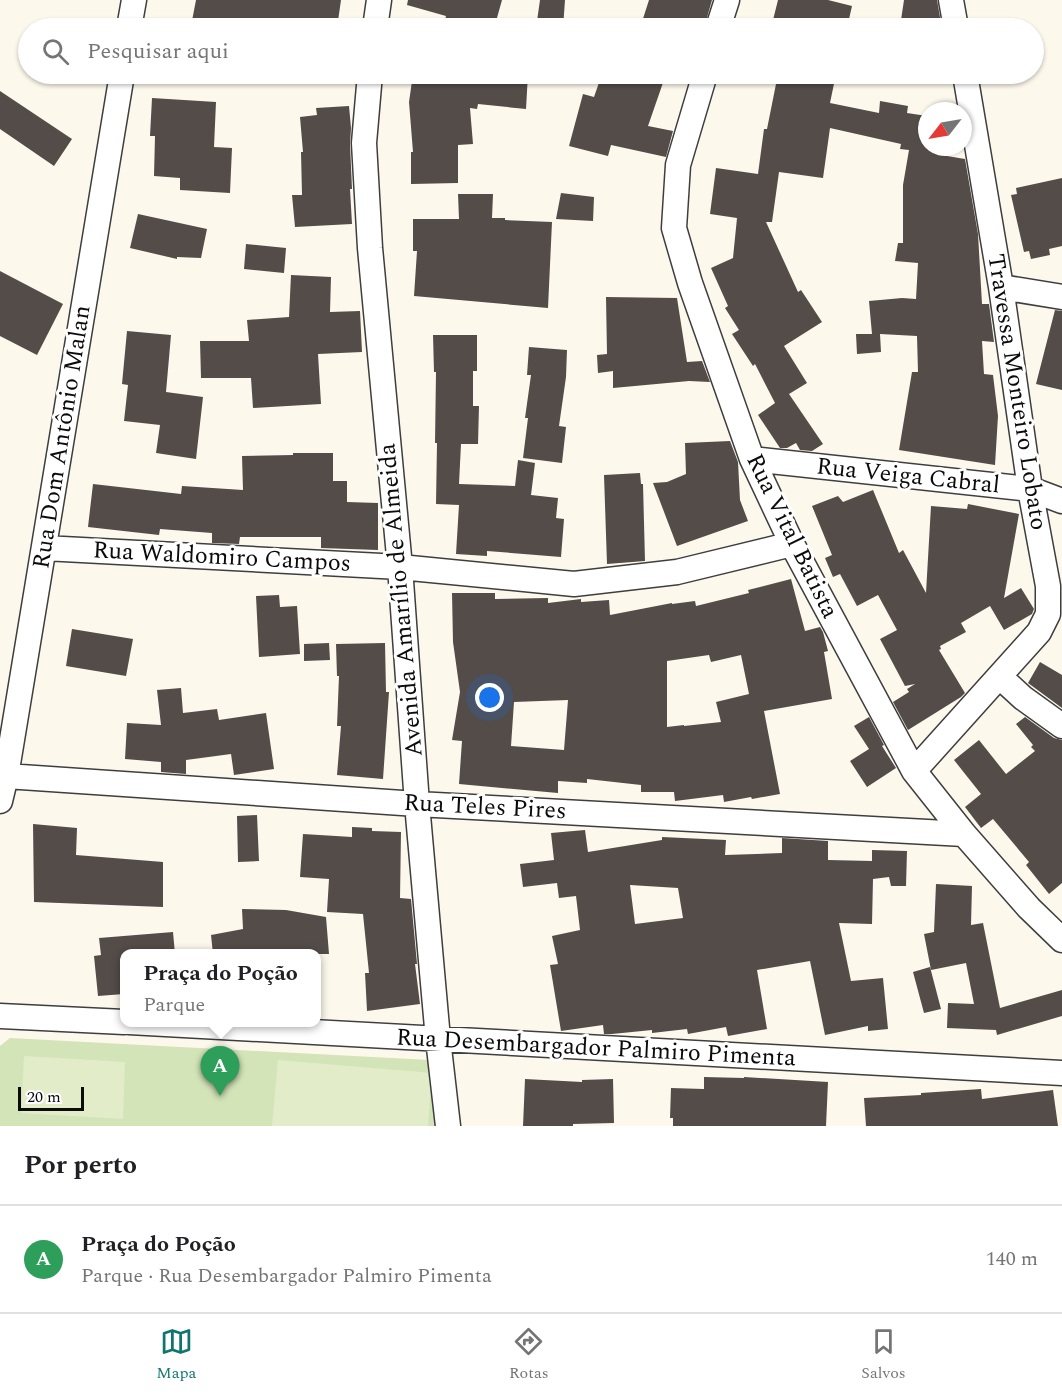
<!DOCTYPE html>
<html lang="pt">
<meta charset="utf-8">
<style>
:root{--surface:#fff;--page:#f2f2f2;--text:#202124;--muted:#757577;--line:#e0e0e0;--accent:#0f766e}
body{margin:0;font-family:Spectral,serif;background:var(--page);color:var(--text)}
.compass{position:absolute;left:918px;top:102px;width:54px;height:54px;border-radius:50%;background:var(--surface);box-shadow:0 2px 4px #0004;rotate:239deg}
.scale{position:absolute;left:18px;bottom:15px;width:66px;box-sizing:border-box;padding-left:6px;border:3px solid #0b0b0b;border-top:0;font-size:16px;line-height:21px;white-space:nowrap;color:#0b0b0b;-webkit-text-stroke:4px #fff;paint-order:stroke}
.you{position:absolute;left:490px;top:698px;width:21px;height:21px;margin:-15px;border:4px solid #fff;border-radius:50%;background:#1a73e8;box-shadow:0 0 0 9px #1a73e833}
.badge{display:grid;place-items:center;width:39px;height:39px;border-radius:50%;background:var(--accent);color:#fff;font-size:20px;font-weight:700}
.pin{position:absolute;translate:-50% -50px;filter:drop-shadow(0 2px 3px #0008)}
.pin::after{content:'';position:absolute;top:32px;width:21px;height:18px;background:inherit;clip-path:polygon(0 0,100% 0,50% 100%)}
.popup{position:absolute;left:120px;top:949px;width:201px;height:78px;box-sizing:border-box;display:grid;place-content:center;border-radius:12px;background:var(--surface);filter:drop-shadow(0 2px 4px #0005);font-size:20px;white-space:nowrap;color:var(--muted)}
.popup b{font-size:22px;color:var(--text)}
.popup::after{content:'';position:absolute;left:50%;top:100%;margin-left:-12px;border:12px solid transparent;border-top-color:var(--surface)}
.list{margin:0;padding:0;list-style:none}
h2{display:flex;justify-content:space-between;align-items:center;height:78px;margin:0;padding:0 24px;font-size:26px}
h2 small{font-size:20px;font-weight:400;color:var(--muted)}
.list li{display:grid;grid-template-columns:39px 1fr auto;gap:18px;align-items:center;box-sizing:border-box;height:108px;padding:0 24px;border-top:2px solid var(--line)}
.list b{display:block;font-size:22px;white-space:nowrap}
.list p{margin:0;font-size:20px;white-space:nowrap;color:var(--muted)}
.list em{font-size:20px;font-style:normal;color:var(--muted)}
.icon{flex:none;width:33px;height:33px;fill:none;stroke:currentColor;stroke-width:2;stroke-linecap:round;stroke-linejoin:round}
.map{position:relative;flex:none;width:1062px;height:1126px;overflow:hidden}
.search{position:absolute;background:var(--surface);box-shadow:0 2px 4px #0004;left:18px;right:18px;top:18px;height:66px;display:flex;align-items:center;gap:15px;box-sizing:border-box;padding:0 21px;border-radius:33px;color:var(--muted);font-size:22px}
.sheet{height:186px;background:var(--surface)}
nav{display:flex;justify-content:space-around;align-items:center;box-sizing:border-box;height:84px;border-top:2px solid var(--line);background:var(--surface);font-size:16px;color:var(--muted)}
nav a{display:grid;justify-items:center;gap:3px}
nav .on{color:var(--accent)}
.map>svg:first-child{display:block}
</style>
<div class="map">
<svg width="1062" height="1126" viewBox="0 0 1062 1126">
<rect width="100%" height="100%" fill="#fdf8ec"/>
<!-- green -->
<path fill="#d3e4b8" d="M10,1038L430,1060L443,1126H0V1046Z"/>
<!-- pitch -->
<path fill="#e3ecc9" d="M24,1056L125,1062L123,1119L21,1113Z
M278,1060L432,1073L428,1126H272Z"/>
<!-- building -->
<path fill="#534c49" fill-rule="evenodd" d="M196,0H341L337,28H208L191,26Z
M408,0H502L495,25L474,19L471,28H443L446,16L407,5Z
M540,0H565L563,28H536Z
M649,0H712L704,28H640Z
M778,0H828L852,6L847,28H771Z
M904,0H937L941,23L940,28L901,20Z
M413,74H528L526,109L478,104L477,109L470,108L473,144L458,145V183L411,184V152H413L409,102Z
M602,74H666L648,126L673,131L666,157L611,145L608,156L569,146L583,94L594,97Z
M778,74H836L830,103L879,113L880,101L908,106L907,113L927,116V147H949L947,156L965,159L978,234L982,304H989L994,342L982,341L984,374L993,375L998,416L995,465L899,450L912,372H918L917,336L880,334L881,352L857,354L856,334H872L869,301L902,298L916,299L918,263L895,261L898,243H903V185L909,150L900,149L901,144L830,128L823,178L779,172L772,222H766L798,292L801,290L822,322L784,346L807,383L789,394L823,444L812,451L800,450L796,443L787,448H780L758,415L775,403L755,364L753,366L732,334L739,330L725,308L728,306L711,268L733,258L737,218L710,214L716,168L758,174L764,129H767Z
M0,91L72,139L54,166L0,129Z
M152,98L216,102L214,147L232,148L230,193L180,190V178L154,176L155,136H150Z
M349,106L351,128L350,144L352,189H350L352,224L295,227L292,195H302L301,152H303L300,117L317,115L316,108Z
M1062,178V246L1049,249L1050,255L1031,259L1029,251L1024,252L1011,195L1017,194L1016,188Z
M561,193L594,197L593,221L556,219Z
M458,194H493L492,218H505V220L552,222L548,308L414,296L417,251H413V219H459Z
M138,214L207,229L201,258L177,257V259L130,248Z
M246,244L286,248L284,273L244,269Z
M0,271L63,304L37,355L0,336Z
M291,275L331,277L330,312L360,311L362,352L318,354L321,404L253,408L251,378H201L200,341H249L247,320L289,317Z
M606,297L677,298L687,362L702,361L710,382L689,381L613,388V371L598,373L597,355L607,354Z
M1055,310L1062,311V390L1036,384Z
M127,331L171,335L166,392L203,397L196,459L156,453L160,425L124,421L128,385L122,384Z
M433,335H477V371H473V406H479L478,444H461L459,484L515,486L518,460L535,463L531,495L558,498L556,518L564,519L561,557L487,551V556L456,554L459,505L436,504L437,443H435L436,372H434Z
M529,347L567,350L566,377L559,426L566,427L562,463L523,458L528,418H525L531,375H527Z
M730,441L738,462L740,500L748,521L677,546L653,483L667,482L686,474L685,443Z
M293,453H333V481H347V502L378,503V550L321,548V537H240L239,544L212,543V533L160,529L159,535L88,527L93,484L181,494L182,486L243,490L242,456L293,455Z
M640,473L641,484H643L645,561L607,564L604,475Z
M873,490L899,553L903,550L926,593L931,506L967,509L968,504L1019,514L1004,598L1021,588L1034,609L1032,614L1004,630L990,606L961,623L966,632L940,646L941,649L939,650L965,693L961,697L908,730L893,702L909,692L907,689L915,684L905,686L880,639L897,630L878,595L857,606L840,574L833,577L825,558L832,555L812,506L838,496L843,502Z
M791,579L805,631L820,627L823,632L828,651L824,652L832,699L764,711L780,794L752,799L751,797L724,802L723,795L675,801L674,792H641V785L587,779V783L558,781V793L459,784L462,741L452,740L460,692L453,642L452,593H495V599L548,598V603L581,599V602L609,600L610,615L672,603V604L695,601L696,606L749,593L748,590ZM709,655L711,662L741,655L749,694L716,702L721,722L684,726V725L667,727V661ZM568,700L564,750L511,746L514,702Z
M279,595L280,607L297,606L300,654L259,657L256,596Z
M72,629L133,639L126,676L66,666Z
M329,643L330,660L304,661V644Z
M385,643L386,692H389L383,779L337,775L341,726H337L339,676H337L336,644Z
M1040,662L1062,675V708L1028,683Z
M181,688L183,713L217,709L219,720L266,713L274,769L234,775L231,754L186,760V774L161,772V762L125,759L127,723L161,725L157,690Z
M869,717L884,745L882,746L896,768L867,787L850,761L869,749L854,726Z
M1025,717L1054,738L1062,740V883L1049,894L1026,865L1029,862L993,819L981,828L965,807L981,794L954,760L979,740L1006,774L1035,751L1031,747L1033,745L1016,724Z
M257,815L259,861L238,862L237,816Z
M33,824L77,828L76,855L163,862V907L34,902Z
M352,827L372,828V831L401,832L400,898L411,899L417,964H415L420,1004L367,1011L365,973H369L363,914L327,912L329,879L300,877L303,834L352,837Z
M585,830L588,852L662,840V837L726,840L725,855L782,853V838L828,841V860L872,861V850L907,851L906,886H891L889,877L873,879L872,924L839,923L851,981L883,978L888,1029L868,1031V1026L825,1035L810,961L757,970L767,1029L728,1036L726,1027L688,1034L687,1029L652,1033V1030L612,1034H604L603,1025L561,1031L550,965L558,964L552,936L580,930L576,896L559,898L557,883L523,887L520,864L554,860L551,833ZM630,885L678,888L683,918L635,924Z
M936,884L972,886L971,925L983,923L1000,1008L1062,990V1016L997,1035L996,1030L947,1028L948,1003L974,1004L966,963L931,970L924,934L934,932Z
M242,909L286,910L326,917L329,954H213L211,935L243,929Z
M173,932L175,954H124V994L98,996L94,956L101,955L99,938Z
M930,967L941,1009L924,1013L913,972Z
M704,1077L744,1078V1077L828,1082L826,1126H673V1118H670L671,1088L704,1089Z
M525,1079L582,1082V1080L613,1079L614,1123L573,1124V1126H523Z
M981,1089L982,1099L1053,1090L1058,1126H866L864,1098L921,1095V1093Z"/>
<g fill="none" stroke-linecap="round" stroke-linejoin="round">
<!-- minor casing -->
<g stroke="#3e3e3e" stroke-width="27">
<path id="minor" d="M951,0L956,28
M129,28L134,0
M375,28L379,0
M718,28L727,0
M370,74L364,143L370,248L400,567L417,804L438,1039L448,1126
M705,74L678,165L674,228L690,283L752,459L792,544L914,771L964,834L1029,908L1062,940
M1001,287L1062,297
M752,459L1030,489L1062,501
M44,548L400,567L574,584L677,572L792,544
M1000,677L1023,698L1062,726
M914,771L1039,632L1048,614V586L1030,489L1001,287L965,74
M6,776L417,804L964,834
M0,801L6,776L122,74
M0,1016L124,1022
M129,1022L1062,1073"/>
</g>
<!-- minor -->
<use href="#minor" stroke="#fff" stroke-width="24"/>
</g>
<g text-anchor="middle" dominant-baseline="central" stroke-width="6" stroke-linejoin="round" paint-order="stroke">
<!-- street labels -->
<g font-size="24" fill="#0b0b0b" stroke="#fff">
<text transform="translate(1017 392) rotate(81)">Travessa Monteiro Lobato</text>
<text transform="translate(62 437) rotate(-81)">Rua Dom Antônio Malan</text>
<text transform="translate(908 476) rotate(6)">Rua Veiga Cabral</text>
<text transform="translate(792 536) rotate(64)">Rua Vital Batista</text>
<text transform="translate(222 557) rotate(3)">Rua Waldomiro Campos</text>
<text transform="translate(401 600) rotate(-95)">Avenida Amarílio de Almeida</text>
<text transform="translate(485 807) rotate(3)">Rua Teles Pires</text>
<text transform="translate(596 1048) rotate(3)">Rua Desembargador Palmiro Pimenta</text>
</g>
</g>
</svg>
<svg class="compass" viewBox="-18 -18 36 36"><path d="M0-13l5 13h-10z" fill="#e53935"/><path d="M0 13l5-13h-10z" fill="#757577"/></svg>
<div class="scale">20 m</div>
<div class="you"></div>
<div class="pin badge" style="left:220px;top:1096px;background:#2e9e5b">A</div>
<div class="popup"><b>Praça do Poção</b>Parque</div>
<div class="search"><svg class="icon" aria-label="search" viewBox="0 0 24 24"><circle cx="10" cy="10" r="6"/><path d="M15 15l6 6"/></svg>Pesquisar aqui</div>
</div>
<section class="sheet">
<h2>Por perto<small></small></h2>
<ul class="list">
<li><span class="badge" style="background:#2e9e5b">A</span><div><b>Praça do Poção</b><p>Parque · Rua Desembargador Palmiro Pimenta</p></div><em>140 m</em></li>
</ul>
</section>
<nav>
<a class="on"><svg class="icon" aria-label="map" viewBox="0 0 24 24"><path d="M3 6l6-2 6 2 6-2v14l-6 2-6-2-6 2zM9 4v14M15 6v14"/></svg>Mapa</a>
<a><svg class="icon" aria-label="directions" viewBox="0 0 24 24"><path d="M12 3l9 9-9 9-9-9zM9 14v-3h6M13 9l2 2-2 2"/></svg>Rotas</a>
<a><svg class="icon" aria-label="saved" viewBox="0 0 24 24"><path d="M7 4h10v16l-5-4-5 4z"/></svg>Salvos</a>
</nav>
